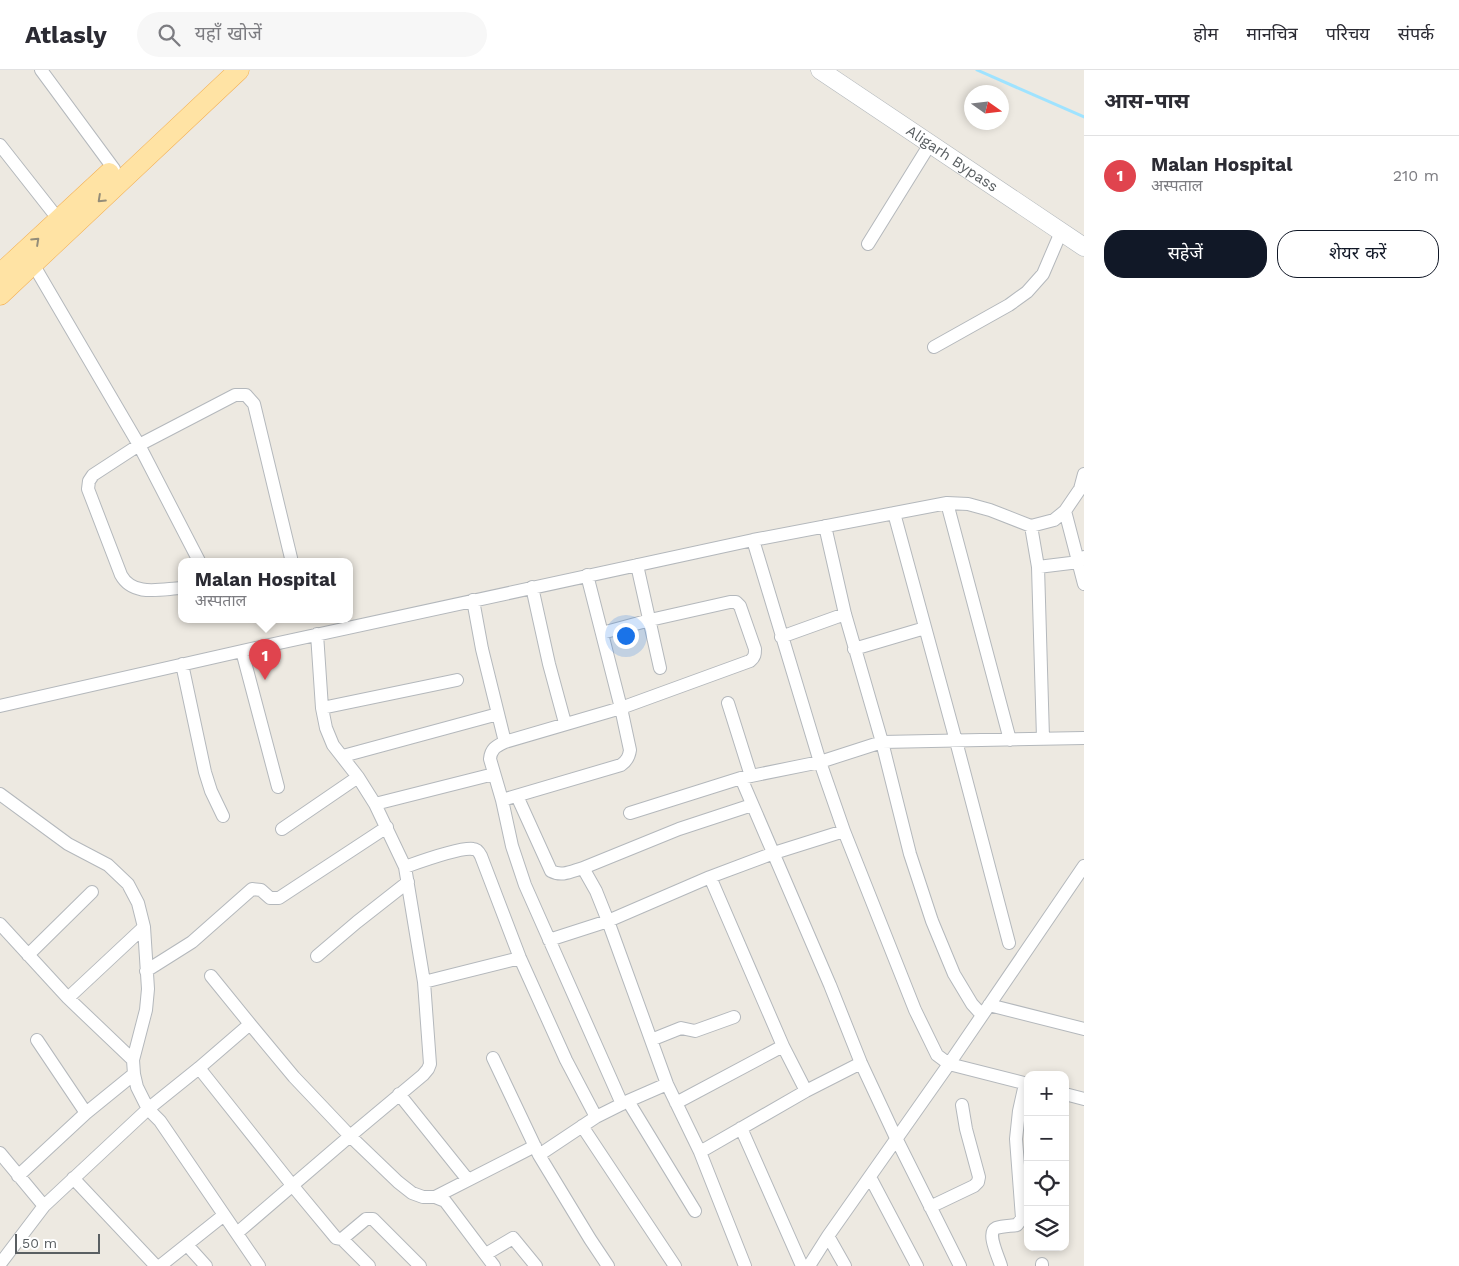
<!DOCTYPE html>
<html lang="hi">
<meta charset="utf-8">
<style>
:root{--surface:#fff;--page:#f7f7f7;--text:#2b2b33;--muted:#7c7c81;--line:#e1e1e2;--accent:#111827}
body{margin:0;font-family:"Work Sans","Noto Sans Devanagari",sans-serif;background:var(--page);color:var(--text)}
.controls{position:absolute;right:15px;bottom:15px;display:grid;overflow:hidden;border-radius:10px;box-shadow:0 2px 8px #0003}
.controls button{width:45px;height:45px;display:grid;place-items:center;padding:0;border:0;border-bottom:1px solid var(--line);background:var(--surface);color:var(--text);font:25px sans-serif}
.compass{position:absolute;left:964px;top:15px;width:45px;height:45px;border-radius:50%;background:var(--surface);box-shadow:0 2px 8px #0003;rotate:104deg}
.scale{position:absolute;left:15px;bottom:12px;width:85px;box-sizing:border-box;padding-left:5px;border:2px solid #5a5f62;border-top:0;font-size:14px;line-height:18px;white-space:nowrap;color:#5a5f62;-webkit-text-stroke:4px #fff;paint-order:stroke}
.you{position:absolute;left:625px;top:565px;width:18px;height:18px;margin:-12px;border:4px solid #fff;border-radius:50%;background:#1a73e8;box-shadow:0 0 0 8px #1a73e833}
.badge{display:grid;place-items:center;width:32px;height:32px;border-radius:50%;background:var(--accent);color:#fff;font-size:16px;font-weight:700}
.pin{position:absolute;translate:-50% -41px;filter:drop-shadow(0 1px 2px #0008)}
.pin::after{content:'';position:absolute;top:26px;width:18px;height:15px;background:inherit;clip-path:polygon(0 0,100% 0,50% 100%)}
.popup{position:absolute;left:178px;top:488px;width:175px;height:65px;box-sizing:border-box;display:grid;place-content:center;border-radius:10px;background:var(--surface);filter:drop-shadow(0 1px 4px #0005);font-size:16px;white-space:nowrap;color:var(--muted)}
.popup b{font-size:19px;color:var(--text)}
.popup::after{content:'';position:absolute;left:50%;top:100%;margin-left:-10px;border:10px solid transparent;border-top-color:var(--surface)}
.list{margin:0;padding:0;list-style:none}
h2{display:flex;justify-content:space-between;align-items:center;height:65px;margin:0;padding:0 20px;font-size:21px}
h2 small{font-size:16px;font-weight:400;color:var(--muted)}
.list li{display:grid;grid-template-columns:32px 1fr auto;gap:15px;align-items:center;box-sizing:border-box;height:80px;padding:0 20px;border-top:1px solid var(--line)}
.list b{display:block;font-size:19px;white-space:nowrap}
.list p{margin:0;font-size:16px;white-space:nowrap;color:var(--muted)}
.list em{font-size:16px;font-style:normal;color:var(--muted)}
.actions{display:flex;gap:10px;padding:15px 20px}
.actions a{flex:1;padding:11px 0;border:1px solid var(--accent);border-radius:20px;text-align:center;font-size:18px;color:var(--accent)}
.actions .main{background:var(--accent);color:#fff}
.icon{flex:none;width:28px;height:28px;fill:none;stroke:currentColor;stroke-width:2;stroke-linecap:round;stroke-linejoin:round}
.map{position:relative;flex:none;width:1084px;height:1196px;overflow:hidden}
header{display:flex;align-items:center;gap:30px;box-sizing:border-box;height:70px;padding:0 25px;background:var(--surface);border-bottom:1px solid var(--line)}
header strong{font-size:24px}
nav{display:flex;gap:28px;margin-inline-start:auto;font-size:18px}
.search{width:350px;height:45px;background:var(--page);display:flex;align-items:center;gap:12px;box-sizing:border-box;padding:0 18px;border-radius:28px;color:var(--muted);font-size:19px}
main{display:flex}
aside{flex:1;background:var(--surface)}
.map>svg:first-child{display:block}
</style>
<header>
<strong>Atlasly</strong>
<div class="search"><svg class="icon" aria-label="search" viewBox="0 0 24 24"><circle cx="10" cy="10" r="6"/><path d="M15 15l6 6"/></svg>यहाँ खोजें</div>
<nav><a>होम</a><a>मानचित्र</a><a>परिचय</a><a>संपर्क</a></nav>
</header>
<main>
<div class="map">
<svg width="1084" height="1196" viewBox="0 0 1084 1196">
<rect width="100%" height="100%" fill="#ede9e1"/>
<g fill="none" stroke-linecap="round" stroke-linejoin="round">
<!-- stream -->
<path stroke="#9fe3ff" stroke-width="3" d="M977,0L1084,47"/>
<!-- minor casing -->
<g stroke="#b4b8bc" stroke-width="14">
<path id="minor" d="M41,0L114,99
M0,75L59,150
M868,174L930,74
M33,194L139,375L199,491
M934,277L1009,235L1027,222L1043,204L1061,162
M947,433L1010,670
M1065,441L1084,514
M894,443L956,671L1009,873
M825,456L845,544L882,672L910,784L932,851L954,904L972,934L982,945
M1031,456L1038,497L1043,668
M637,495L660,598
M1038,497L1079,492L1084,487
M587,505L621,638L750,591C755,587 755,584 755,579L740,536L736,532H730L650,550L602,563
M532,517L549,594L565,653
M181,518C161,519 133,527 121,505L88,419L89,411L93,405L139,375L235,325H246L254,334L291,488L290,491
M473,530L482,579L505,672
M781,567L845,544
M854,579L925,558
M242,581L278,717
M182,594L205,702L211,721L223,746
M728,633L751,706
M0,636L242,581L753,470L947,433L968,434L990,440L1031,456L1054,450L1065,441L1080,419L1084,404
M322,638L457,610
M343,686L498,644
M741,708L830,915L861,993L896,1068L960,1196
M0,724L68,774L108,795L128,814L138,833L144,857L148,919L146,940L133,990L134,1004L137,1017L148,1039L160,1051L259,1196
M517,726L551,801C562,807 572,801 583,798L596,821L608,851L667,1014L700,1082L745,1196
M502,730L621,695C627,691 629,687 630,680L621,638L505,672C497,676 491,678 490,689L502,730L512,776L525,815L622,1034
M375,734L494,704
M630,743L741,708L820,692L882,672L1084,668
M282,759L358,707
M844,761L915,940L937,985L949,994L1028,1014
M405,797C419,792 460,777 473,779C477,779 479,782 481,786L520,888L566,990L596,1047
M583,798L679,759L752,735
M0,854L68,928L133,990
M549,870L608,851L710,807L774,783L844,761L820,692L753,470
M28,885L92,822
M317,886L357,852L408,812
M146,901L192,872L252,819L261,820L270,828H279L387,757
M424,912L520,888
M68,928L144,857
M989,935L1084,959
M250,954L294,1007L350,1066L398,1112L412,1123L423,1127H435L445,1131L494,1196
M37,970L86,1043L134,1004
M651,970L681,958L695,961L734,947
M783,976L806,1021
M493,988L539,1085L590,1169L608,1196
M199,998L292,1115L336,1168L342,1169L366,1149H373L420,1196
M399,1024L468,1110
M1065,1024L1084,1029
M628,1031L695,1141
M676,1033L783,976L710,807
M582,1056L675,1196
M741,1058L802,1196
M700,1082L806,1021L861,993
M0,1083L44,1136
M539,1085L596,1047L628,1031L667,1014
M18,1106L86,1043
M870,1107L917,1196
M73,1108L156,1196
M435,1127L535,1076
M930,1137L974,1116L978,1112L979,1107L966,1059L962,1035
M237,1163L350,1066L423,1005L428,999L430,994L424,912L405,797L375,734L358,707L333,675L326,658L322,638L317,564
M828,1166L845,1196
M342,1169L369,1196
M187,1175L206,1196
M486,1184L513,1168L536,1196
M0,1194L44,1136L148,1039L199,998L250,954L211,906
M1042,1194V1196
M160,1196L224,1145
M809,1196L828,1166L949,994L1084,796
M1001,1196C999,1188 986,1163 996,1158C1003,1156 1011,1156 1017,1155L1022,1148L1016,1069L1019,1041L1025,1014"/>
</g>
<!-- secondary casing -->
<g stroke="#b3b8bc" stroke-width="19">
<g id="secondary">
<path id="s1" d="M820,0L1084,177"/>
</g>
</g>
<!-- primary casing -->
<g stroke="#f4b053" stroke-width="21">
<path id="primary" d="M0,204L109,103
M0,225L239,0"/>
</g>
<!-- minor -->
<use href="#minor" stroke="#fff" stroke-width="12"/>
<!-- secondary -->
<use href="#secondary" stroke="#fff" stroke-width="18"/>
<!-- primary -->
<use href="#primary" stroke="#ffe3a4" stroke-width="20"/>
</g>
<!-- one-way arrows -->
<defs><path id="oneway-chevron" d="M-2-3.5L2.5 0L-2 3.5" fill="none" stroke-width="1.6" stroke-linecap="round" stroke-linejoin="round" transform="scale(1.25)"/></defs>
<g stroke="#948d79">
<use href="#oneway-chevron" transform="translate(101 129) rotate(137)"/>
<use href="#oneway-chevron" transform="translate(36 171) rotate(-43)"/>
</g>
<g text-anchor="middle" dominant-baseline="central" stroke-width="5" stroke-linejoin="round" paint-order="stroke">
<!-- street labels -->
<g font-size="15" fill="#5a5f62" stroke="#fff">
<text stroke="none"><textPath href="#s1" startOffset="159">Aligarh Bypass</textPath></text>
</g>
</g>
</svg>
<div class="controls">
<button>+</button>
<button>−</button>
<button><svg class="icon" aria-label="locate" viewBox="0 0 24 24"><circle cx="12" cy="12" r="6"/><path d="M12 2v4M12 18v4M2 12h4M18 12h4"/></svg></button>
<button><svg class="icon" aria-label="layers" viewBox="0 0 24 24"><path d="M12 4l9 5-9 5-9-5zM3 14l9 5 9-5"/></svg></button>
</div>
<svg class="compass" viewBox="-18 -18 36 36"><path d="M0-13l5 13h-10z" fill="#e53935"/><path d="M0 13l5-13h-10z" fill="#7c7c81"/></svg>
<div class="scale">50 m</div>
<div class="you"></div>
<div class="pin badge" style="left:265px;top:610px;background:#e0444e">1</div>
<div class="popup"><b>Malan Hospital</b>अस्पताल</div>
</div>
<aside>
<h2>आस-पास<small></small></h2>
<ul class="list">
<li><span class="badge" style="background:#e0444e">1</span><div><b>Malan Hospital</b><p>अस्पताल</p></div><em>210 m</em></li>
</ul>
<div class="actions"><a class="main">सहेजें</a><a>शेयर करें</a></div>
</aside>
</main>
